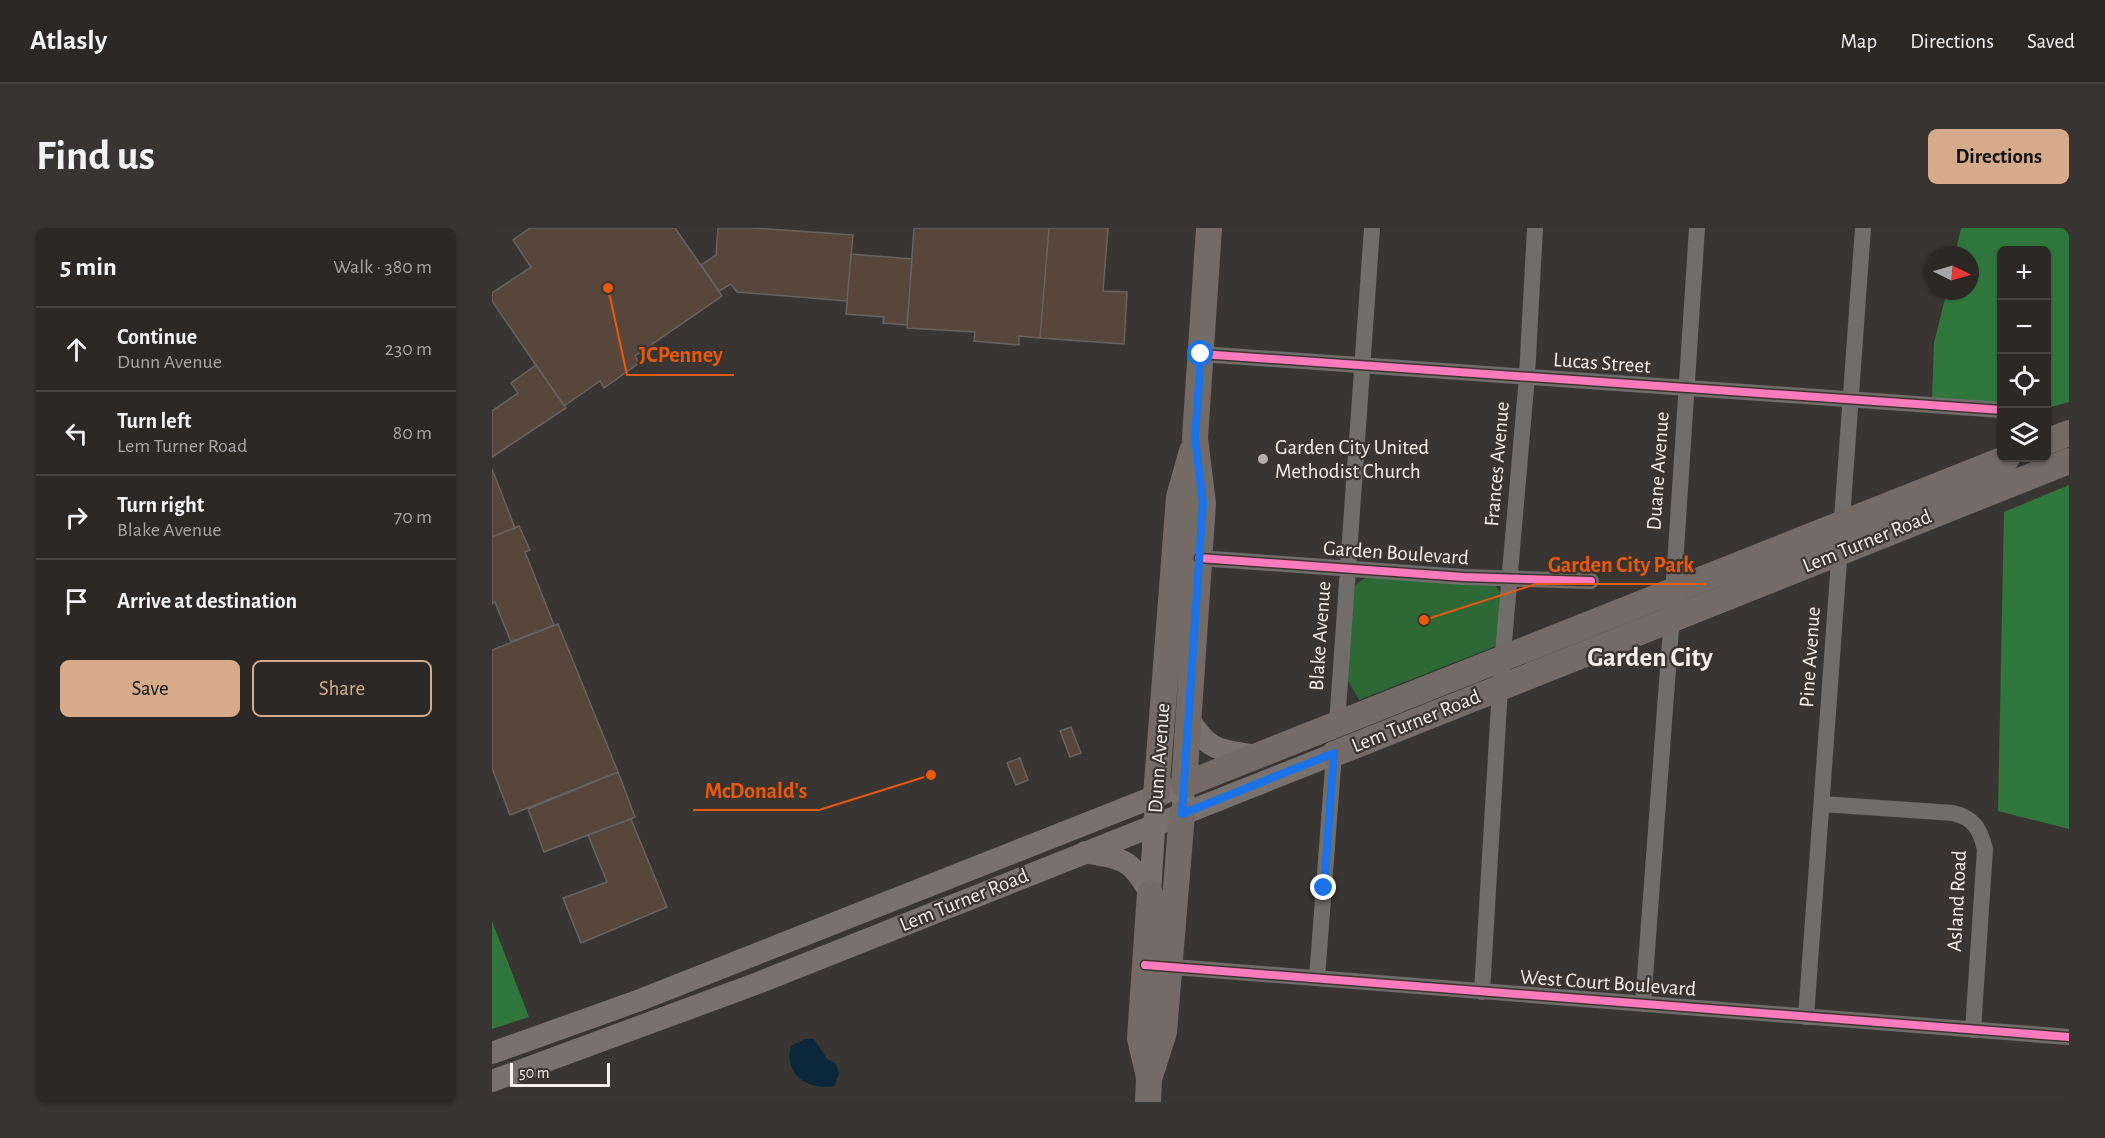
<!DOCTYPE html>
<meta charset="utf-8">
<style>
:root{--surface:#2b2826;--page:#373432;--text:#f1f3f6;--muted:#a6a6a7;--line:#474443;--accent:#d6ab8b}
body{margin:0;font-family:"Alegreya Sans",sans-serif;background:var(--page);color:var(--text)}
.controls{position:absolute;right:18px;top:18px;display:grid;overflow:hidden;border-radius:9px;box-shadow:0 2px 4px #0004}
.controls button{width:54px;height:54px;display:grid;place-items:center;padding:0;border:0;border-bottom:2px solid var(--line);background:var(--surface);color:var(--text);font:30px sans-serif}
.compass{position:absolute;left:1433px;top:18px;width:54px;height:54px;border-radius:50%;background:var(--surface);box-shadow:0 2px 4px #0004;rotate:95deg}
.scale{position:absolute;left:18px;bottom:15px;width:100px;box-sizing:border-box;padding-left:6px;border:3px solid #f6f1ed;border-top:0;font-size:16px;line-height:21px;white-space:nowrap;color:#f6f1ed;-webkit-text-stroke:4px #3c342f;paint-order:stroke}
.stop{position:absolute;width:18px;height:18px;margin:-14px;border:4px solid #1a73e8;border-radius:50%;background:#fff}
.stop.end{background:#1a73e8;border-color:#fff;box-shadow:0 2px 6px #0008}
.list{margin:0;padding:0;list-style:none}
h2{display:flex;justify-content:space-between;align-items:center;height:78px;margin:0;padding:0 24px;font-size:26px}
h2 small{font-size:20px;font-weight:400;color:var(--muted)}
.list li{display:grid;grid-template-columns:39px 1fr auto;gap:18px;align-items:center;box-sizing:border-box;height:84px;padding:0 24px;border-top:2px solid var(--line)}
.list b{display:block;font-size:22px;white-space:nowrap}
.list p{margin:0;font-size:20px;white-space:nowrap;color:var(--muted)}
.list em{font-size:20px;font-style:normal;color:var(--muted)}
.actions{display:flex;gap:12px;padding:18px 24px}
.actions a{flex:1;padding:14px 0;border:2px solid var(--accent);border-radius:9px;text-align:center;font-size:21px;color:var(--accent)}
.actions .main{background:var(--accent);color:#111}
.icon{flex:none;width:33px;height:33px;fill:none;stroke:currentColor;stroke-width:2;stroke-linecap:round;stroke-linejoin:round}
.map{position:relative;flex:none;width:1577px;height:874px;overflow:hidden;border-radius:9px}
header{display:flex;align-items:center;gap:36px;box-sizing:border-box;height:84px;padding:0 30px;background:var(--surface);border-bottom:2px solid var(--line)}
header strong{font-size:28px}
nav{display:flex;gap:33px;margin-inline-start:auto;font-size:21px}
.intro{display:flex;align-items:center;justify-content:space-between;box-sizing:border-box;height:144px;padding:0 36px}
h1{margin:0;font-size:42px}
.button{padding:15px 27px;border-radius:9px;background:var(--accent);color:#111;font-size:21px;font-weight:700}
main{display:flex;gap:36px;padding:0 36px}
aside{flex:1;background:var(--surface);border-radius:9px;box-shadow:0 2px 4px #0004}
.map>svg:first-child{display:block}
</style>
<header>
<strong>Atlasly</strong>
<nav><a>Map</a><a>Directions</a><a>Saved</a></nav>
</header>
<div class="intro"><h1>Find us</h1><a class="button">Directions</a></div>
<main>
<aside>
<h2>5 min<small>Walk · 380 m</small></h2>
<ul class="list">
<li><svg class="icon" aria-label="ahead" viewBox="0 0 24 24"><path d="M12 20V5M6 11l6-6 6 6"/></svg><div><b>Continue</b><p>Dunn Avenue</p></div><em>230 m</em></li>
<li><svg class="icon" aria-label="left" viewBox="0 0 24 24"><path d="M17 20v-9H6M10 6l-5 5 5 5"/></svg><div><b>Turn left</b><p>Lem Turner Road</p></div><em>80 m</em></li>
<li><svg class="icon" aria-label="right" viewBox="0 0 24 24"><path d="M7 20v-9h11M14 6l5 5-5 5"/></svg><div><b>Turn right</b><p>Blake Avenue</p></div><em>70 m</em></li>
<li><svg class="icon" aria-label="arrive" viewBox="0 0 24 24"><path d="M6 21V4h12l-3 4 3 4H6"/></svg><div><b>Arrive at destination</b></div></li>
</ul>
<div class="actions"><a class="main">Save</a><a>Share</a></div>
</aside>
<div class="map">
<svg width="1577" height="874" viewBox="0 0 1577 874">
<rect width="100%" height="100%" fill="#393532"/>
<!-- green -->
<path fill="#2c6937" d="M875,349L1002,355L1010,367L1004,418L867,472L854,449L860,359Z"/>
<!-- forest -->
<path fill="#2f773d" d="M1469,0H1577V174L1555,180L1554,22H1510L1509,176L1440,172L1442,115L1455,63H1478V27H1463Z
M1577,257V601L1506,583L1512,284Z
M0,693L37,789L0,801Z"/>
<!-- water -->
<path fill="#0c2739" d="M313,811H322L335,831L344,836L347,846L342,858C316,863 291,846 299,818Z"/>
<!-- building -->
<path fill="#58463b" stroke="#676361" stroke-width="1.5" d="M38,0H183L230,68L143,128L147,135L112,160L108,153L72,178L0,73V65L39,39L21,12Z
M226,0H263L361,7L355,73L245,64L239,56L227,63L209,37L224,27Z
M422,0H557L548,110L527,108V117L482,113L483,104L415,100Z
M557,0H616L611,63L635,64L632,116L548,110Z
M359,26L420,31L415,97L391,95L392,89L354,86Z
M44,137L74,180L0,229V183L26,165L19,155Z
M0,241L23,300L0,309Z
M27,298L38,322L33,324L62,397L19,414L3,374L0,376V309Z
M66,396L126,544L18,587L0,540V422Z
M579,499L589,525L578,529L568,503Z
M528,530L536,552L524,557L515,535Z
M126,544L143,589L52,624L36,581Z
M139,591L175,679L89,715L71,670L115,654L96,607Z"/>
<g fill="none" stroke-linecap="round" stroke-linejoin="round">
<!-- minor -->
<path stroke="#706d6b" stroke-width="16" d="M709,126L1510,182
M707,330L972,349L1099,353
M845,496L880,0
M1330,576L1461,585C1482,590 1488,601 1493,621L1481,802
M669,738L1577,809
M825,750L842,526
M990,764L1008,460L1035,148L1043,0
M1151,776L1178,414L1205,0
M1314,789L1371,0"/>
<!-- secondary -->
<path stroke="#78716e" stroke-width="22" d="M696,489C716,524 728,522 765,528
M593,624C631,631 638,630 658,665
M658,665L663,586
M0,825L148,772L692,557L691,575
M0,853L266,755L842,526"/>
<!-- primary -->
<path stroke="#746b67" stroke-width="26" d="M717,0L703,210L711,275L692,557L1515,230
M1554,214L1577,205
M842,526L1577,233
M664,568L687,269L700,223
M657,849L648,810L658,665
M656,874L657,851L672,804L690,586"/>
<!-- cycleway casing -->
<g stroke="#3c342f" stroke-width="11">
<path id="cycleway" d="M709,126L1510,182
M707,330L972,349L1099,353
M653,737L1577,809"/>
</g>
<!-- cycleway -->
<use href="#cycleway" stroke="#fd7abc" stroke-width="8"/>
</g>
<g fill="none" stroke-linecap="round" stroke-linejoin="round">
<!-- route -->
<path stroke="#1a73e8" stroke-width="8" d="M709,126L703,210L711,275L690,586L842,525L832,660"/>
</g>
<!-- markers -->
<circle fill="#b4afac" stroke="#3c342f" stroke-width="2" cx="771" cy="231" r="6"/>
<g text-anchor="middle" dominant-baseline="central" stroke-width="4.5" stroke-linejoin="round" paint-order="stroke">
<!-- street labels -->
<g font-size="21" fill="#f6f1ed" stroke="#3c342f">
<text transform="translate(1110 135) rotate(4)">Lucas Street</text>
<text transform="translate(1005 236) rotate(-85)">Frances Avenue</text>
<text transform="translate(1166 243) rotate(-86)">Duane Avenue</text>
<text transform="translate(1375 313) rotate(-22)">Lem Turner Road</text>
<text transform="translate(904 325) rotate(4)">Garden Boulevard</text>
<text transform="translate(828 408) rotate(-86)">Blake Avenue</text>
<text transform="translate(1318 429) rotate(-86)">Pine Avenue</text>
<text transform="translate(924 493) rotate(-22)">Lem Turner Road</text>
<text transform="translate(667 530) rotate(-86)">Dunn Avenue</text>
<text transform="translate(472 672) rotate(-22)">Lem Turner Road</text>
<text transform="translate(1465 673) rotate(-87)">Asland Road</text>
<text transform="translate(1116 755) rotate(4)">West Court Boulevard</text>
</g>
<!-- poi labels -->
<g font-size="21" fill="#f6f1ed" stroke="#3c342f" text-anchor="start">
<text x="783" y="219">Garden City United<tspan x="783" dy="24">Methodist Church</tspan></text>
</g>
<!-- district labels -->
<g font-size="27" font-weight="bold" fill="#f6f1ed" stroke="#3c342f">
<text x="1158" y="429">Garden City</text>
</g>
</g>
<!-- callouts -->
<path fill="none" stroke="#e8590c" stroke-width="2" d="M116 60L135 147H242M932 392L1044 356H1214M439 547L327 582H201"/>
<g fill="#e8590c" stroke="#3c342f" stroke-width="2">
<circle cx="116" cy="60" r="6"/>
<circle cx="932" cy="392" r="6"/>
<circle cx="439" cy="547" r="6"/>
</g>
<g font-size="22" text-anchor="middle" font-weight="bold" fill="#e8590c" stroke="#3c342f" stroke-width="4.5" stroke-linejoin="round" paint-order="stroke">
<text x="189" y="134">JCPenney</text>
<text x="1129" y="344">Garden City Park</text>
<text x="264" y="570">McDonald's</text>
</g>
</svg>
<div class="controls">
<button>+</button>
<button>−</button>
<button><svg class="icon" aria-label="locate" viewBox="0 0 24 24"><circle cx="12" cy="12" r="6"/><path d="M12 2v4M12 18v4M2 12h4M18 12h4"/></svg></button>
<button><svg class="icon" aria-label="layers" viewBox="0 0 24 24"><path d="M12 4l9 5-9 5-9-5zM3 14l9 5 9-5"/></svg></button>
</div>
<svg class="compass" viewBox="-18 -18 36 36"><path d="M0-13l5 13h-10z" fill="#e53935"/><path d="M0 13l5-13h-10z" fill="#a6a6a7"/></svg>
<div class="scale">50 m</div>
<div class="stop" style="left:709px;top:126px"></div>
<div class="stop end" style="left:832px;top:660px"></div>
</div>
</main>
